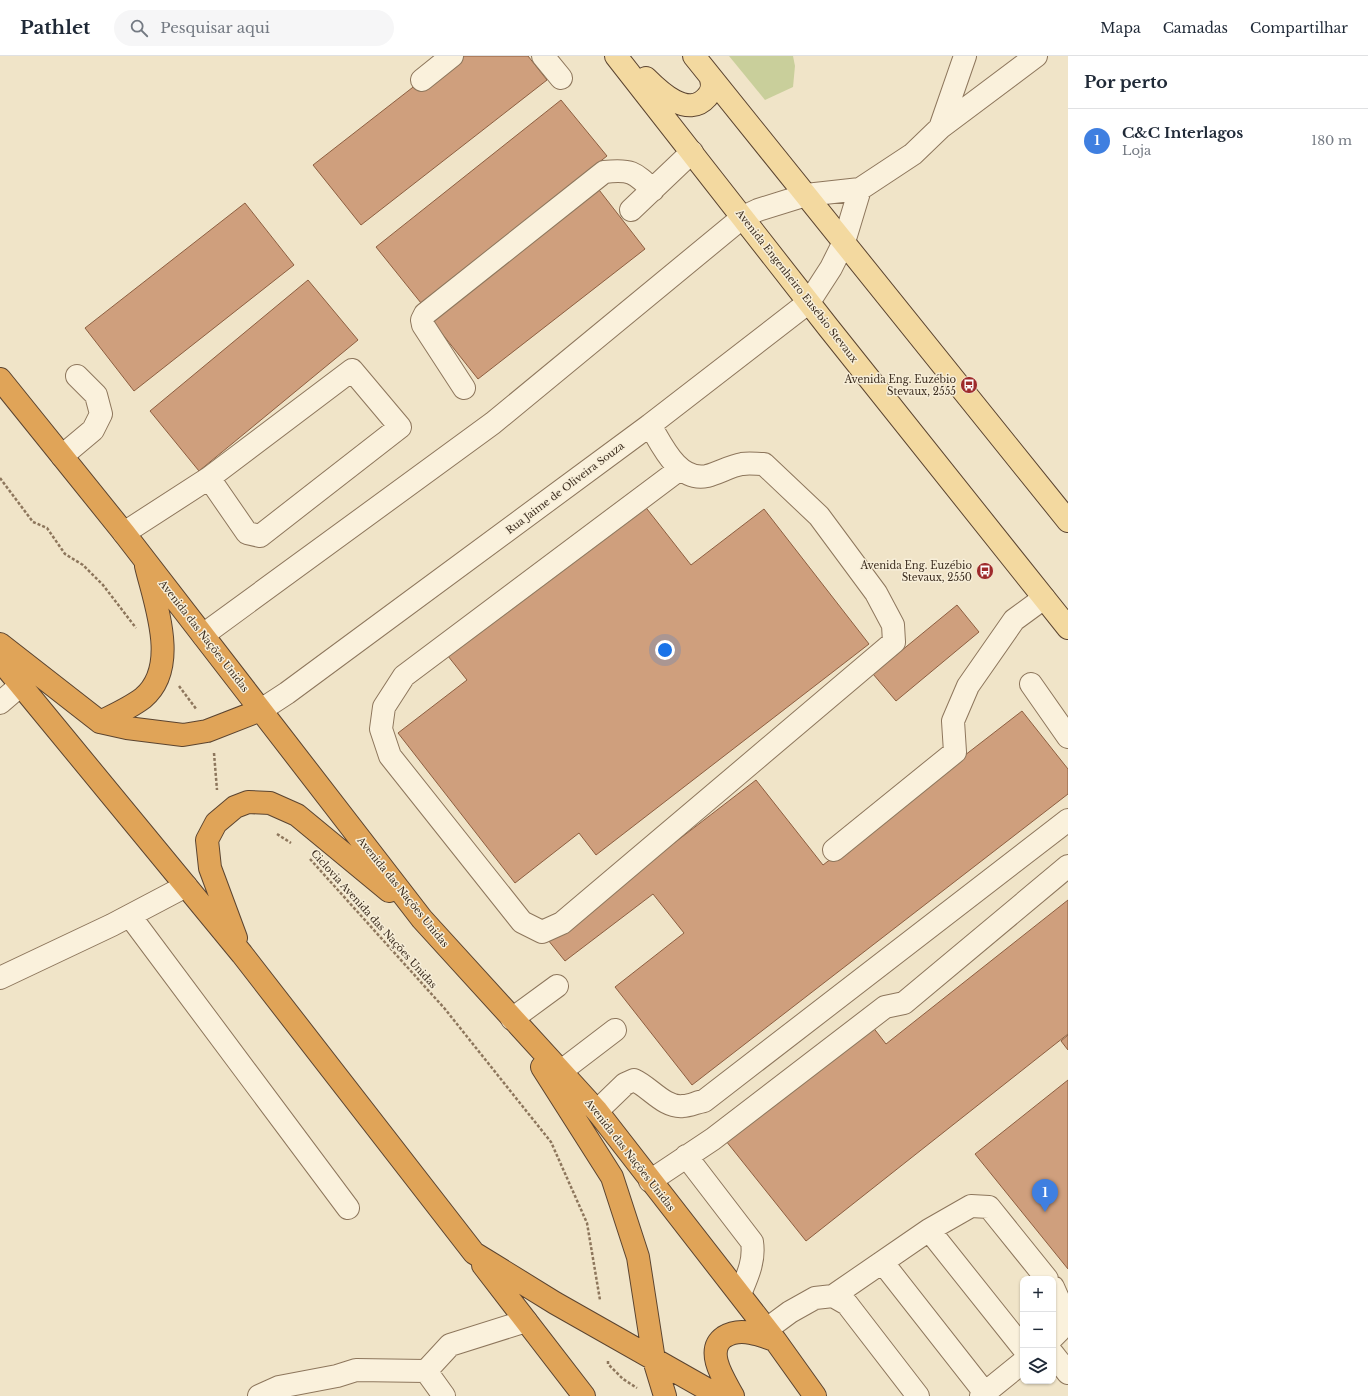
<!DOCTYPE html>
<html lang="pt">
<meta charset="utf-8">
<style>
:root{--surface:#fff;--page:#f6f6f7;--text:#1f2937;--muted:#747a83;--line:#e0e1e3;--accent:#ea580c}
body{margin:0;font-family:"Libre Baskerville",serif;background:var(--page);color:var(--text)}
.controls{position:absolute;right:12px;bottom:12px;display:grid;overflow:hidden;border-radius:8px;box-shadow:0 1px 3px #0004}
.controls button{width:36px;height:36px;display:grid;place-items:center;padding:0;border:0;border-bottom:1px solid var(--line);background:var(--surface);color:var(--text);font:20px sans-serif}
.you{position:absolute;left:665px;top:594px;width:14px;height:14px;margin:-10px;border:3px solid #fff;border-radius:50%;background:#1a73e8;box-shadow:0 0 0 6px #1a73e833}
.badge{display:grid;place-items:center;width:26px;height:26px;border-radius:50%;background:var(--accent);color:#fff;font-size:13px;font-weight:700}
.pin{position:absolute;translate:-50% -33px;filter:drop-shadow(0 1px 2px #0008)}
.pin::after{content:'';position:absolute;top:21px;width:14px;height:12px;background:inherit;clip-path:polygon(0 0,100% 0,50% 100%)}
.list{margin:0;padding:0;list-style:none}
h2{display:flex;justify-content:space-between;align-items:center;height:52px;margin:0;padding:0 16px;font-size:17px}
h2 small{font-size:13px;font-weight:400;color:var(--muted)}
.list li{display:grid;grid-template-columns:26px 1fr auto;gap:12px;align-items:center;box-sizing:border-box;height:64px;padding:0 16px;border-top:1px solid var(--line)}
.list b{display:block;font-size:15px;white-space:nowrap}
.list p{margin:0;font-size:13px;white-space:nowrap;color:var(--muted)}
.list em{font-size:13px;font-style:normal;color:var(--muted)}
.icon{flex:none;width:22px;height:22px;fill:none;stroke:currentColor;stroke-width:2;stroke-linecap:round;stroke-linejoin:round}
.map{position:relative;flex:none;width:1068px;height:1340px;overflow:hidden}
header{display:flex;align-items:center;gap:24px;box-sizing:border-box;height:56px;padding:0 20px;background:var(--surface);border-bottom:1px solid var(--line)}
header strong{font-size:19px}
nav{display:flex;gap:22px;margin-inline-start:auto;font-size:14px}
.search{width:280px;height:36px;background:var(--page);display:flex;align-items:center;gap:10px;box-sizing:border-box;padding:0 14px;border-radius:22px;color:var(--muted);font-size:15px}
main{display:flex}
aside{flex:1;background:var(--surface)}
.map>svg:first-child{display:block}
</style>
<header>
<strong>Pathlet</strong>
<div class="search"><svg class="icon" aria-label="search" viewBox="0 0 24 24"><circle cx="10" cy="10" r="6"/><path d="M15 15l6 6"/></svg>Pesquisar aqui</div>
<nav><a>Mapa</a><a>Camadas</a><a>Compartilhar</a></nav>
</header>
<main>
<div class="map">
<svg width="1068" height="1340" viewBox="0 0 1068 1340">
<rect width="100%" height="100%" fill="#f0e4c8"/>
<!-- green -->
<path fill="#c9cf9b" d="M729,0H793L795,10L793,31L765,44Z"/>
<!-- building -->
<path fill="#cf9f7d" stroke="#8d5f41" d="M453,0H528L547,24L361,169L313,109Z
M561,44L607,100L421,247L376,191Z
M596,130L645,193L478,323L428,260Z
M245,147L294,209L134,335L85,272Z
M308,224L358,284L199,415L150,355Z
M640,444L691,509L764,453L869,588L596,799L579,777L515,827L398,677L467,624L444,595Z
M957,549L979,576L896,645L873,618Z
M1022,655L1068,713V738L692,1029L615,931L684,877L653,838L565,905L548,884L756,724L823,809Z
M1068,844V978L806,1185L726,1085L872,970L886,988Z
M1068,979V994L1061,985Z
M1068,1024V1213L975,1098Z"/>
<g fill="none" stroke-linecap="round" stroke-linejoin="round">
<!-- minor casing -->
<g stroke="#8d765c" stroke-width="24">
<path id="minor" d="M543,0L561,22
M422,24L452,0
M940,72L965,0
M631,154L692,96
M464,332L423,269L422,264L425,258L604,116C631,113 634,116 653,134
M650,369C662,389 678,426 707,420C719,417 730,410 742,408C749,407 757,408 764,408L819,460L876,537L893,569L894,586L562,867L542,876L522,866L390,700L381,673L384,651L404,620L680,413
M62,400L93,374L101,358L96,339L77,320
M124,477L209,422L352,314L400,371L260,480L247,477L209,422
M203,579L493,367L743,161L758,154L806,139L860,133L913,98L940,72L1036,0
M1031,628L1068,681
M0,647L21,629
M261,654L287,637L650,369L809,246L831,212L844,186L860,133
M834,794L955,696L953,665L968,630L1014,564L1044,542
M130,860L348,1152
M0,922L112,869L186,830
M512,963L557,930
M560,1016L615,974
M597,1055L625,1028L634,1024C650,1031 664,1052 683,1050C690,1050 697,1046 704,1045L1068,764
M686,1100L752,1186C755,1205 747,1221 740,1238
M650,1125L713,1083L885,951L904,947L1068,810
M929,1174L1023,1292
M883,1207L985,1337
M1053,1231L1065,1258L1059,1275L1053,1281
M833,1240L847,1248L918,1340
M767,1273L790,1256L815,1242L833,1240L929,1174L971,1150L989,1151L1047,1223
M1053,1298L1068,1317
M426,1315L444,1340
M259,1340L279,1331L337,1320L356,1314L426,1315L450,1289L526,1265
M981,1340L1023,1306"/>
</g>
<!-- major casing -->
<g stroke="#5b4430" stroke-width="24">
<path id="major" d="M616,0L828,271L1068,572
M694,0L1068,465
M646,22C660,36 688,63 707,41C713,35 713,28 710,20"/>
</g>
<!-- highway casing -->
<g stroke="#5b4430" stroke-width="24">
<path id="highway" d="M0,323L124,477L422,863L597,1055L775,1284L815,1340
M0,588L100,666L127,672L183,679L207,675L261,654
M0,604L242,898L474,1197L555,1247L719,1340
M100,666C114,659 130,652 143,642C180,611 155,548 146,510
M236,882L210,812L207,784L216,767L235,751L248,746L270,747L297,759L389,835
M542,1011L612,1121L638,1201L654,1304L665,1340
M483,1209L584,1340
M733,1340C725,1325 704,1295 724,1281C732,1276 742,1275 751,1277C759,1278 767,1282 775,1284"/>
</g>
<!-- path -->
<path stroke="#8d765c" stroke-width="2.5" stroke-dasharray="3 2" stroke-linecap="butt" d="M0,422L33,466L47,472L65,498L83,509L103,529L136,572
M179,630L197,654
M214,697L217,734
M277,778L291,787
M310,803L445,953L551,1086L587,1167L600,1244
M608,1305V1308L623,1323L637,1332"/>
<!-- minor -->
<use href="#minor" stroke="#faf1dc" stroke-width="22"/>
<!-- major -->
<use href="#major" stroke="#f3d9a0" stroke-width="22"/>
<!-- highway -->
<use href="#highway" stroke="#e0a458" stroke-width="22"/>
</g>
<!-- icons -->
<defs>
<g id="bus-disc" transform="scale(0.9)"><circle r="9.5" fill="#9e2a2b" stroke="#f7eed8"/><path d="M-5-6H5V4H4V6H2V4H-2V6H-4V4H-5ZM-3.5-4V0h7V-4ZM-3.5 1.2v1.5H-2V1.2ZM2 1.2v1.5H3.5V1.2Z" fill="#fff"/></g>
</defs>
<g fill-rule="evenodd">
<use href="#bus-disc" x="969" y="329"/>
<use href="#bus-disc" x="985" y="515"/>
</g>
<g text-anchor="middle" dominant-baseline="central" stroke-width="3" stroke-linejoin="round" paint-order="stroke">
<!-- street labels -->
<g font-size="10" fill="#3d2e20" stroke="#f7eed8">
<text transform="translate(797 230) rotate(52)">Avenida Engenheiro Eusébio Stevaux</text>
<text transform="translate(565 432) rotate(-37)">Rua Jaime de Oliveira Souza</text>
<text transform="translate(204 580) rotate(52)">Avenida das Nações Unidas</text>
<text transform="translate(403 836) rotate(51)">Avenida das Nações Unidas</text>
<text transform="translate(374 863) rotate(48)">Ciclovia Avenida das Nações Unidas</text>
<text transform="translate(630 1099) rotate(52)">Avenida das Nações Unidas</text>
</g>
<!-- poi labels -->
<g font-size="10" fill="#3d2e20" stroke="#f7eed8" text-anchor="end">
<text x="956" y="323">Avenida Eng. Euzébio<tspan x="956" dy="12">Stevaux, 2555</tspan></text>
<text x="972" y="509">Avenida Eng. Euzébio<tspan x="972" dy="12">Stevaux, 2550</tspan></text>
</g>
</g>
</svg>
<div class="controls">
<button>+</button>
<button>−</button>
<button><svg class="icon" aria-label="layers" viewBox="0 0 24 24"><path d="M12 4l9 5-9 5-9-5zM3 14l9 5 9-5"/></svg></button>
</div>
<div class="you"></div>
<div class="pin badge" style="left:1045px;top:1156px;background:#3f7fe0">1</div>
</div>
<aside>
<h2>Por perto<small></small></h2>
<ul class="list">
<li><span class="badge" style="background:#3f7fe0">1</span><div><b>C&amp;C Interlagos</b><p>Loja</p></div><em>180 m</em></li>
</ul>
</aside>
</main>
